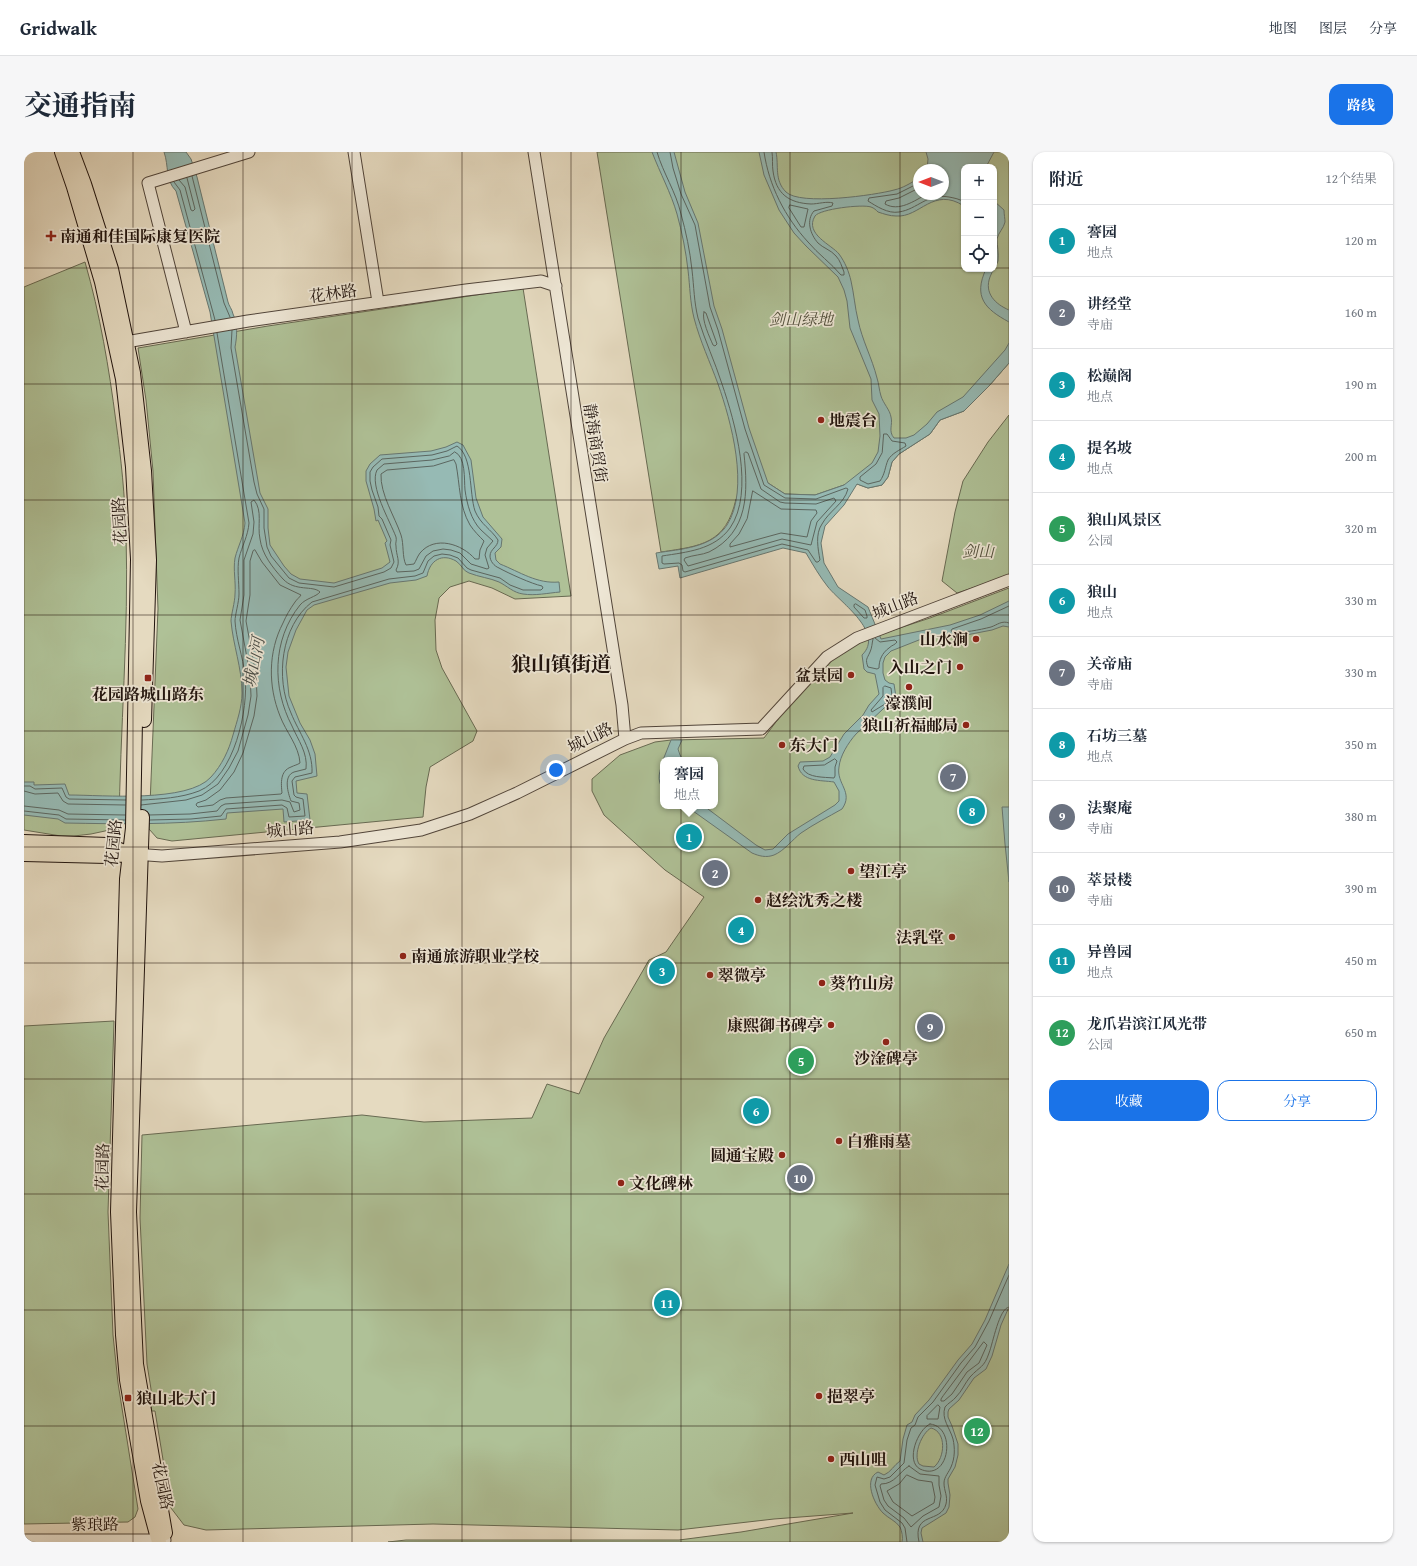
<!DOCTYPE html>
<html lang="zh">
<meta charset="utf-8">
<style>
:root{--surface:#fff;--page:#f6f6f7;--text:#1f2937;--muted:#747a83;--line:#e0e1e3;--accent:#1a73e8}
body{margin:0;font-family:"Gentium Book Plus","Noto Serif SC",serif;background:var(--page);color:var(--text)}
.controls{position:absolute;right:12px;top:12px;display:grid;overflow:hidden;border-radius:8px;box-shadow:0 1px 3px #0004}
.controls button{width:36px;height:36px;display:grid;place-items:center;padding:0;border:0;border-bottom:1px solid var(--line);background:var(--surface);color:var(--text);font:20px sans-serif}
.compass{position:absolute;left:889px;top:12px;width:36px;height:36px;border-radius:50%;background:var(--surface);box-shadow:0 1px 3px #0004;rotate:270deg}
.you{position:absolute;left:532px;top:618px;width:14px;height:14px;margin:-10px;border:3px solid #fff;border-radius:50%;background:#1a73e8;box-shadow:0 0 0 6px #1a73e833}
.badge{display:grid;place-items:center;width:26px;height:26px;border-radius:50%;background:var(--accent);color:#fff;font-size:13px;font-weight:700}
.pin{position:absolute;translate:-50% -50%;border:2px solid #fff;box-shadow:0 1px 4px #0006}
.popup{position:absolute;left:636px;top:605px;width:58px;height:52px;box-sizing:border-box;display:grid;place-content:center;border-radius:8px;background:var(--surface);filter:drop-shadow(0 1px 3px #0005);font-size:13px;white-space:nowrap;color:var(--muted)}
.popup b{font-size:15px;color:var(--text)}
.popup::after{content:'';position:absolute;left:50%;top:100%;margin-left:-8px;border:8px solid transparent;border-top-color:var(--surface)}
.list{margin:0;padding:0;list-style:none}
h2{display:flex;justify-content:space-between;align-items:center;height:52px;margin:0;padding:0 16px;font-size:17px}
h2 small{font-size:13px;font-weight:400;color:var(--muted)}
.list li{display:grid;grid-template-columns:26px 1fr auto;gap:12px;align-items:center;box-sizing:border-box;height:72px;padding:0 16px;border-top:1px solid var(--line)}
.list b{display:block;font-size:15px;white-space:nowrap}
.list p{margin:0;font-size:13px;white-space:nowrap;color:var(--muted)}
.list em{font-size:13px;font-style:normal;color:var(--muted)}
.actions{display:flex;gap:8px;padding:12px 16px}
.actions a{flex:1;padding:9px 0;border:1px solid var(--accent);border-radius:12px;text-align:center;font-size:14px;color:var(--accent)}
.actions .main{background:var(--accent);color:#fff}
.icon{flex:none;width:22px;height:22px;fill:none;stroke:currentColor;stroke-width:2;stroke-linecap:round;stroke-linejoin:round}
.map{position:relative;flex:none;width:985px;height:1390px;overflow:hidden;border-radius:12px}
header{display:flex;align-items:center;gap:24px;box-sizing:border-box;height:56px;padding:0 20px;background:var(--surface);border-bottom:1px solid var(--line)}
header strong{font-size:19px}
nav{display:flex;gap:22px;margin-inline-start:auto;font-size:14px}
.intro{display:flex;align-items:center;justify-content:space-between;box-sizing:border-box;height:96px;padding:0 24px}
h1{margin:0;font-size:28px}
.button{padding:10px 18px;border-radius:12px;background:var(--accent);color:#fff;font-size:14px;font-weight:700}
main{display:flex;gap:24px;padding:0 24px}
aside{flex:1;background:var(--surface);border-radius:12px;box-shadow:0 1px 3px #0004}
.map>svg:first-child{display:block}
</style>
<header>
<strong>Gridwalk</strong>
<nav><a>地图</a><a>图层</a><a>分享</a></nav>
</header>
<div class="intro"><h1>交通指南</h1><a class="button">路线</a></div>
<main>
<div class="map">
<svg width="985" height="1390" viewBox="0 0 985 1390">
<rect width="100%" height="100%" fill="#e5dac0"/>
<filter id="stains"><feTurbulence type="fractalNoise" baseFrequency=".005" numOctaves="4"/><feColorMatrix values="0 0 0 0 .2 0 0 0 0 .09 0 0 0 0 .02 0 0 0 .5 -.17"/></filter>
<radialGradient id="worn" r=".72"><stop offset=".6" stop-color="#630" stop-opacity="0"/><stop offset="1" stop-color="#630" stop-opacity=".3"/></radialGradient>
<!-- green -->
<path fill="#afc197" stroke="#686a52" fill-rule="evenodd" d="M573,0H985V211L965,234L940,259L916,268L906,282L875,302L868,310L864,325L858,333L844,336L833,332L820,333L791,343L761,342L744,331L712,347C702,392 677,394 637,400ZM940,15H970V117H940ZM895,18H919V42H895Z
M61,110C76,162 85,216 92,270C97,306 101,344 102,381C105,479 96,578 95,676L67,682L50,684H37L0,678V135Z
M499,136L547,444L491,447L468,436L445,429L426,435L415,446L411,468L412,498L418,516L453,579L449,589L406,615L402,635L399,665L148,689L133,686L125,677L134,457L129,319L122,248L114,196L244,174Z
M985,263V423L973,428L933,441L918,429L931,360L939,329L964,290Z
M985,436V1390H364L382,1388H655L717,1380L829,1361L750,1367L654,1378L409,1372L182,1378L160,1373L147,1356L131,1259H127V1252H130L128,1244L127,1243V1237L123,1212L116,1066L118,983L338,963L400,970L508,966L523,932L555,942L580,886L625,808L642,800L680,745L641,718L580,663L568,639V627L596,603L631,590L647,588L740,586L763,555L807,507L842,487L906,466ZM639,608H691V654H639Z
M90,869L84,1060L89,1183L94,1231L114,1357L111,1365L104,1370L0,1372V874Z"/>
<!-- water -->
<path fill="#96bab4" stroke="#677771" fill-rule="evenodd" d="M140,0H162L167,7L173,25L204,150C205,154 208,157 209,162C214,172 213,185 211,195L234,329L236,341L244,357V376L246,393L260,414L267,422L276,427L310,431L358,416L366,410L361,391L363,389L354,368L352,369L350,357L342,329V319L346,312L356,303L407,299L422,295L433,290L439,293L447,308L452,346L459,365L478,387L477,395L471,401L472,408L476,412C496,420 513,432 535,430L536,440C524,441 511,444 499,442C490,441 483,434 475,430C466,426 455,425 445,421C439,419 438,413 432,409C418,401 406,408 403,424L392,428L366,431L290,453L283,458L272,478L264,500L262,515L265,544L276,571L286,588L291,602L293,624L272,629L273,641L283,642L286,668L260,670L259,657L203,661L202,667C148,673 95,672 41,671L34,667L0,663V630H10V633L41,632L45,643C79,643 164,651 187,625C198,613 205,598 209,583C213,569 218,555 218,541C218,516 209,493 207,469C207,463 211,450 211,442C212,430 209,418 211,406C214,394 220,384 221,371L186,160L152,39C141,28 145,14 140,0Z
M628,0H650L661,40L674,71L690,154L698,177L725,276L744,331L761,342L791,343L820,333L848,311L854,300L856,284L855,262L848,248L847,227L826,176L823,149L820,138L814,125L782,94L770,81L755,58L740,23L735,0H752C755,14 750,28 762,40C776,54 852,43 870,38C879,36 887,31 895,26V42H919V18H903L904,7L902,0H970L962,15H940V54C909,34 896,66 872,64C866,64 860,62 854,60C852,58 850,56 847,55C838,52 796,57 791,64C780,82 808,93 815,102C821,110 825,120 827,129C830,142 831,156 834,168C838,188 848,206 853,226C855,232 855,238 857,244C859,251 866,258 867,265C869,273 864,279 870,286H882L890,283L903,272L913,260L939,245L981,198L985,191V211L965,234L940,259L916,268L906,282L875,302L868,310L864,325L858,333L844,336L833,332L820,353L801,374L797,391L800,411L814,435L844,455L857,487L926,473L956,463L985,449V475L979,474L968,478L937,484H923L900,486L867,499L861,505L859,511V521L861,528L865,531L870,532L872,545L832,582C824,591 816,604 815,615C812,632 830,640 818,657C804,665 790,672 777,681C768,688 760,699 750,703C742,706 735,704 728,701L662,654H680L732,693L741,698L749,697L764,682L811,653L815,649V639L810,630C796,628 778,630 774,614L776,610L799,609L806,605L820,582L839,563L845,553L855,542L851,522L843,520L840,517L838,503C861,481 817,451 804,435C796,425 789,413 782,401L759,396L656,426L654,414L635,417L632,401C657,397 688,396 703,373C726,337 707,269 694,232C686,210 676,189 670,166C666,150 666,135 664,118C662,100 658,80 653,62C647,41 636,21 628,0Z
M970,49L980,58C980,62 981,67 981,70C980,76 974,81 973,87C973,94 975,101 974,109C972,115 968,119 966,125C960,141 971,152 985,158V170C961,157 949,145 962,117H970Z
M647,588H658L654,597L656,603L659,608H639Z
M639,609V637C632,628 636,618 639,609Z
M978,655H985V730L981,692Z
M985,1112V1155L977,1173L968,1204L962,1217L950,1226L935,1248L925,1257L924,1260V1265L928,1274L934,1292V1303L931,1315L924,1327V1331L926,1343L925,1355L922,1361L898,1376L897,1381L899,1390H878C879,1386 878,1379 876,1375C872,1369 864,1366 859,1361C850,1352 839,1327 854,1320L860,1323C867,1320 870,1313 876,1309L879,1287L883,1273L888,1270L891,1263L905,1248L934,1208L948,1192L961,1168ZM907,1276C923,1280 921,1306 910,1315L899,1314L895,1312C889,1302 898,1281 907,1276Z"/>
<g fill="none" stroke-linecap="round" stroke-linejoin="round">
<!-- shore -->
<path stroke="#5b6660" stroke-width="1" d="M633,0C639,21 652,40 657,62C662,80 666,99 668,118C670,135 670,150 674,166C681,189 691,210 698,232C711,270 731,340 706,376C690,398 663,400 638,404V411L640,412L655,411L658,413L659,419L661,420L758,392L784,398L792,410H794L796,408C794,397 791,382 798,372C805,359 820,352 824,337L822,336L792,347L761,346L740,333L721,277L694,178L686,155L671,73L657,42L649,16L646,0
M740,0C745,34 761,65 784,90C794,102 807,111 817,123H820V120C818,115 816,108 812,104C807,98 799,96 794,91C786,82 782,68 790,59L808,54L809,51C803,49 794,52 787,52C765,51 752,42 749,19C748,13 749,6 748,0
M168,24L200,151L206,165
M155,28L161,35L167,58L169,59L171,57L163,26
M150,30L156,38L191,168
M895,31L873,42L845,46L844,49C852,54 864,62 875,60C894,57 903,41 925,45C930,46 936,47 940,50
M895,36L875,46L862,49L861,52C875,60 890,49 903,42
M766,53L784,57L780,75H777L765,56Z
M680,160L682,161L693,192L691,194L689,193C686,186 677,167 680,160Z
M860,282H863L868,289L881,291L882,294C876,298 868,301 864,308C861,315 861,322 856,329L844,332L836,328V325L852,312L858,301Z
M431,300C442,305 440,327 441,338C443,352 447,368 457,378C461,382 465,385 469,389L463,396L461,403L465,416L463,417L447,412L436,401L427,398L419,397L409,399L402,404L395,417L390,419L373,420L372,418C377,409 372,404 372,394C371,391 373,389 372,385C366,369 345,334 353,318L360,312L408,308L425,304Z
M722,300L724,301L737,337L756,350L761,351L792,352L810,346L812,349L793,370L787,393L758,387L664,414L660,408L661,406C669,403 678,403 685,400C725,380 724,340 720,302Z
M430,308L432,312C436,333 435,354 446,373C450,379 455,384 460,389L456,398L455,407H451C438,392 411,383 396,401C393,405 392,409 390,412L382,413C378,405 380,392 377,383C371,365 356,342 357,322L363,318L409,314Z
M729,339L757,357L792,358L793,361L787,369L783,385L757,381L706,395V392L715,382L723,367Z
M231,398L238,410L256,433L277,443C275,446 273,447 271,450C266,457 262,464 259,471C244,500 244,534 256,564C262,580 275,594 276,611C273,613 271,613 267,615C256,619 257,631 258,641L257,642L202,646L196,648L189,653L174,655L172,653L173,651L182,648L196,638L210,620L219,601L230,564L233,544L232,523L222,469L226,443V409L229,399Z
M832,452L841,458L843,464V466H840L830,455V453Z
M985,454L957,467L928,477L927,479L928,480C940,481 955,478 967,475C973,473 978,468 985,471
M849,487C848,491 848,496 846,500C843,507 841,507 844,515L853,517L855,516C855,508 858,501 865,496C868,493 871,493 873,490L871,488L856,490L851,486
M861,534L867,536L868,544L861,552L848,560L847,558L859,544V536Z
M811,607L813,609L811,615V624L810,626C800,625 784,626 779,617L780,614L800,613Z
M0,634H6L11,637L38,636L42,645L45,647L102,648
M0,639L11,642L34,641L39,649L44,652L101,653
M118,648C136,647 157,646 175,639C210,625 225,557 221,523C219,505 212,487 211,469C211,463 215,450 215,442C215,430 213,417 215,406C218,394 224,384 225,371L193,181
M117,653L162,648L178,643L194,632L205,616L214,599L224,563L227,544L226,522L216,468L220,443V408L229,382L230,370L227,350L230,348C239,359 233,373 236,387C238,402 248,415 259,427C271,440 289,433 296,440C292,445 282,446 276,453C248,488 248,536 268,574C274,588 284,601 282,617C278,618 274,619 270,620C259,624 264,641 267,649L275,651L276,658L270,660L266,650L258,648L201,652L197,654L193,659L166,662L125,663
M0,654L35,658L44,662L101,663
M0,659L35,663L42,667L101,668
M126,668L167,667L197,664L202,657L258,653L263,656L265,665L281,664L279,647L272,645L270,643L268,629L271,625L288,621C289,598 275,581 267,561C251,526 257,474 288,450L365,427L391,424L399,421L404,409L410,404L418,402L426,403L434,406L443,416L447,418L476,426L486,433L499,438H517L519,436L518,434C508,432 484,421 475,416C470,414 466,409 466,404C466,397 474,395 474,388C467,377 457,373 451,359C445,341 449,304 433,294L423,299L408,303L358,307L349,315L346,320V329L348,338L354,355L355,364L358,367L367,388L366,393L370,410L367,416L360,420L310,435L275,431L265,426L247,404L243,395L240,376V357L233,342L230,330L207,196L208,178
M960,1190L963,1193L955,1211L943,1220L928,1242L920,1249H917V1247L919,1244Z
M914,1253L916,1255L914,1267H903V1264Z
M906,1272C933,1274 926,1331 896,1317C881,1309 894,1277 906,1272Z
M885,1314L896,1322L915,1324V1333L917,1344L915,1355L899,1364L887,1375L880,1366L864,1354L860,1348L856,1334L857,1332C871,1332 875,1320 885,1314Z
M883,1323L894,1328L908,1330L911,1345L910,1351L888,1364L869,1350L863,1339L875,1332Z
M883,1390L881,1376L878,1371L861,1358L856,1350L851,1333L853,1325L860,1327L866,1325L880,1311L883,1288L887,1276L891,1273L894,1265L909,1250L937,1211L951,1195L965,1169L985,1123
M895,1390C888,1359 917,1372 922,1352C924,1344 920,1339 920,1331C920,1325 925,1320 927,1315C931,1306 931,1296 929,1287C926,1276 917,1267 921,1255C924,1251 929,1249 932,1245C938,1239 941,1231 946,1225C956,1214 960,1216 965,1201C969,1191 975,1156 985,1155"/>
<!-- minor casing -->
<g stroke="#51453a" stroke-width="13">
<path id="minor" d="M330,0L354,150
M510,0L598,553L601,587
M162,180L124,31L225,0
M96,191L224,169L442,138L517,129L532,134
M110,702L138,704L316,690L397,678L446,662L493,641L601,587L617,581L737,577L803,505L833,486L985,428
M0,1388H141"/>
</g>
<!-- major casing -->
<g stroke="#20130d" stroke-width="16">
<path id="major" d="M38,0L50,35L78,130L99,227L109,315L114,407L109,676L103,727L94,1060L99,1183L103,1228L124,1349L135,1390
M48,0L60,32L87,117L109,221L120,319L125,408L120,568
M118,665L105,1060L112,1212L141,1381
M0,690L83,693L105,702
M0,702L83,704L103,702"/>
</g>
<!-- minor -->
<use href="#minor" stroke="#eee7d6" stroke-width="11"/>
<!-- major -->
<use href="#major" stroke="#e5dac0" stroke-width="14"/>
</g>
<!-- grid -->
<path fill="none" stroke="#20130d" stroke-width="1" stroke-opacity="0.55" d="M109,0V1390M219,0V1390M328,0V1390M438,0V1390M547,0V1390M657,0V1390M766,0V1390M876,0V1390M0,116H940M970,116H985M0,232H985M0,348H985M0,463H985M0,579H985M0,695H985M0,811H985M0,927H985M0,1042H985M0,1158H985M0,1274H985"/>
<!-- markers -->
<g fill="#8f2418" stroke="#eee7d6" stroke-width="1.5">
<path d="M25 78h4v4h4v4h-4v4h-4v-4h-4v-4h4z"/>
<circle cx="797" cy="268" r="4"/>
<circle cx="952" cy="487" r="4"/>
<circle cx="936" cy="515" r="4"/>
<circle cx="827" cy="523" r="4"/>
<rect x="120" y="522" width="8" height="8" rx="2"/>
<circle cx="885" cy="535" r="4"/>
<circle cx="942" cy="573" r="4"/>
<circle cx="758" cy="593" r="4"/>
<circle cx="827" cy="719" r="4"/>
<circle cx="734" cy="748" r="4"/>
<circle cx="928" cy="785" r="4"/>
<circle cx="379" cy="804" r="4"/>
<circle cx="686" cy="823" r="4"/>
<circle cx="798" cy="831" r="4"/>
<circle cx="807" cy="873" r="4"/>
<circle cx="862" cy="890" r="4"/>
<circle cx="815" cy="989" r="4"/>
<circle cx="758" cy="1003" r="4"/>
<circle cx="597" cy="1031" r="4"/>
<circle cx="795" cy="1244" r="4"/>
<rect x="100" y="1242" width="8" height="8" rx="2"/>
<circle cx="807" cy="1307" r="4"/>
</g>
<g text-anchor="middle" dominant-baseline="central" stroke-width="3.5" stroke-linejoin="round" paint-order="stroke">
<!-- poi labels -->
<g font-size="16" font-weight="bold" fill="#20130d" stroke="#eee7d6" text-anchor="start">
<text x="36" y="84">南通和佳国际康复医院</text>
<text x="805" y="268">地震台</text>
<text x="944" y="487" text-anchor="end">山水涧</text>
<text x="928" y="515" text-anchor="end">入山之门</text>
<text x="819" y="523" text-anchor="end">盆景园</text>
<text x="124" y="542" text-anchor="middle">花园路城山路东</text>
<text x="885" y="551" text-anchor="middle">濠濮间</text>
<text x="934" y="573" text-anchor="end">狼山祈福邮局</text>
<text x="766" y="593">东大门</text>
<text x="835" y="719">望江亭</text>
<text x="742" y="748">赵绘沈秀之楼</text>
<text x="920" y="785" text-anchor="end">法乳堂</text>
<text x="387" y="804">南通旅游职业学校</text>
<text x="694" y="823">翠微亭</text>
<text x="806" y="831">葵竹山房</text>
<text x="799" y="873" text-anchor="end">康熙御书碑亭</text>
<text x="862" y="906" text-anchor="middle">沙淦碑亭</text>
<text x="823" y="989">白雅雨墓</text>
<text x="750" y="1003" text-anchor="end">圆通宝殿</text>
<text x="605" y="1031">文化碑林</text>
<text x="803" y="1244">挹翠亭</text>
<text x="112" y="1246">狼山北大门</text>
<text x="815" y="1307">西山咀</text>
</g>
<!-- street labels -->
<g font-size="16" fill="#20130d" stroke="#eee7d6">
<text transform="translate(309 141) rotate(-8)">花林路</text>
<text transform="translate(572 291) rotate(81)">静海商贸街</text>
<text transform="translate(95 369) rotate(-93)">花园路</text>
<text transform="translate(871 453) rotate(-21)">城山路</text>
<text transform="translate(566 585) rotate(-26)">城山路</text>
<text transform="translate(266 677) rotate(-5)">城山路</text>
<text transform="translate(89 691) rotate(-84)">花园路</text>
<text transform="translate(78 1015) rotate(-89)">花园路</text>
<text transform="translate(139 1334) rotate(78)">花园路</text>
<text x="71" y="1372">紫琅路</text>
</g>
<!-- park labels -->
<g font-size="16" font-style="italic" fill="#52503d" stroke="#eee7d6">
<text x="777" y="167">剑山绿地</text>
<text x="954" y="399">剑山</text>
</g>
<!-- water labels -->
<g font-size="17" font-style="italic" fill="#494d47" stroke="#eee7d6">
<text transform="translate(229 510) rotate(-79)">城山河</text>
</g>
<!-- district labels -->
<g font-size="20" font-weight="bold" fill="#20130d" stroke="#eee7d6">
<text x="537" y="511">狼山镇街道</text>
</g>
</g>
<rect width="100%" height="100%" filter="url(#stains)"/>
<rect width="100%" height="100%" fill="url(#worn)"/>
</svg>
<div class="controls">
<button>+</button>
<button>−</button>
<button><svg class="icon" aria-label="locate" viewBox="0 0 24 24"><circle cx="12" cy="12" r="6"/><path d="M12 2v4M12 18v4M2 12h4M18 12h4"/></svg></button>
</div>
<svg class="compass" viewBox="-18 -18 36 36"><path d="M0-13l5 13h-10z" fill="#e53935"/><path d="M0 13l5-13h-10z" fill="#747a83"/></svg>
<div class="you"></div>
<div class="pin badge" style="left:665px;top:685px;background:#0f9aa8">1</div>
<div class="popup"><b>謇园</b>地点</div>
<div class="pin badge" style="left:691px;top:721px;background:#6b7280">2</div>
<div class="pin badge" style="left:638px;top:819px;background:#0f9aa8">3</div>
<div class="pin badge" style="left:717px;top:778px;background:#0f9aa8">4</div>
<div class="pin badge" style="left:777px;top:909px;background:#2e9e5b">5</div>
<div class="pin badge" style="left:732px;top:959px;background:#0f9aa8">6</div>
<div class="pin badge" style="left:929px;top:625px;background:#6b7280">7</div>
<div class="pin badge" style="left:948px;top:659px;background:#0f9aa8">8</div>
<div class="pin badge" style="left:906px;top:875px;background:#6b7280">9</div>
<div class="pin badge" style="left:776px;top:1026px;background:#6b7280">10</div>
<div class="pin badge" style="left:643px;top:1151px;background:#0f9aa8">11</div>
<div class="pin badge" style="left:953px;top:1279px;background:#2e9e5b">12</div>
</div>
<aside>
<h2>附近<small>12个结果</small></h2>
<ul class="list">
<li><span class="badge" style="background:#0f9aa8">1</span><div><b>謇园</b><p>地点</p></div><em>120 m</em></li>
<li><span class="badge" style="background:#6b7280">2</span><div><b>讲经堂</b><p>寺庙</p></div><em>160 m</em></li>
<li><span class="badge" style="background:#0f9aa8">3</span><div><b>松巅阁</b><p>地点</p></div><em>190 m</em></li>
<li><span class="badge" style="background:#0f9aa8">4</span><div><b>提名坡</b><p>地点</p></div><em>200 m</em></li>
<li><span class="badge" style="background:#2e9e5b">5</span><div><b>狼山风景区</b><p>公园</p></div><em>320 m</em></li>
<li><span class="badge" style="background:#0f9aa8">6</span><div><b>狼山</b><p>地点</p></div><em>330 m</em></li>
<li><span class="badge" style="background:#6b7280">7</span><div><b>关帝庙</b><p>寺庙</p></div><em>330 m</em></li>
<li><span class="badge" style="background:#0f9aa8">8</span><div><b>石坊三墓</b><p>地点</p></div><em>350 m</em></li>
<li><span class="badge" style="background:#6b7280">9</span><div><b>法聚庵</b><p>寺庙</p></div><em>380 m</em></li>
<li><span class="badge" style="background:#6b7280">10</span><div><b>萃景楼</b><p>寺庙</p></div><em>390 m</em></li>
<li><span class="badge" style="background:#0f9aa8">11</span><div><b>异兽园</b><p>地点</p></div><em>450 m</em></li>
<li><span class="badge" style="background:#2e9e5b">12</span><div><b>龙爪岩滨江风光带</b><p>公园</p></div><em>650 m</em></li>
</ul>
<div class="actions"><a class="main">收藏</a><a>分享</a></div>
</aside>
</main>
